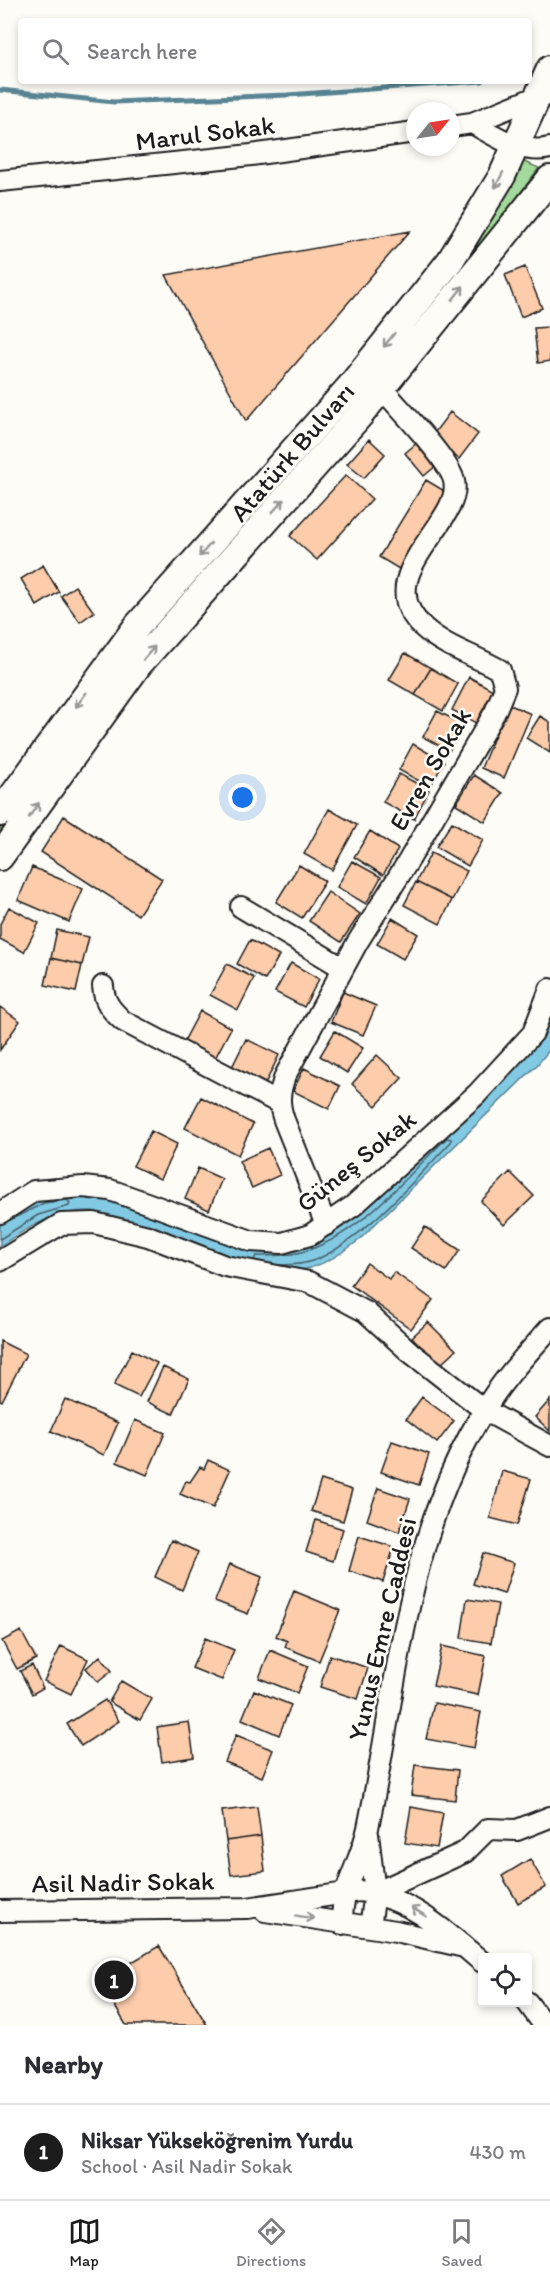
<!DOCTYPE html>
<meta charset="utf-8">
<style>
:root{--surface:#fff;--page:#f2f2f3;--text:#2b2b33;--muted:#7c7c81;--line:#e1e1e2;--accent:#1c1c1c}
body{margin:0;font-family:Itim,sans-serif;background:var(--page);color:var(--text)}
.controls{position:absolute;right:18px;bottom:18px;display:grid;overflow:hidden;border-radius:6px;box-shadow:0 3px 9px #0003}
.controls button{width:54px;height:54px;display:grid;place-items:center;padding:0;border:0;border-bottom:2px solid var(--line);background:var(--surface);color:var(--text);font:30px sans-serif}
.compass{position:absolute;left:406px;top:102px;width:54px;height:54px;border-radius:50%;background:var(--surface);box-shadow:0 3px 9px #0003;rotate:60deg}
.you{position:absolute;left:243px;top:798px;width:21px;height:21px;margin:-15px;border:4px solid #fff;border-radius:50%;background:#1a73e8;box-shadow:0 0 0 9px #1a73e833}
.badge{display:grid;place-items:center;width:39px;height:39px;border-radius:50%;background:var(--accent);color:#fff;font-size:20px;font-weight:700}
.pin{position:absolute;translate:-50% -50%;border:3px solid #fff;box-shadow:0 2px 6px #0006}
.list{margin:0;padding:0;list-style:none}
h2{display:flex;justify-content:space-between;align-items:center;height:78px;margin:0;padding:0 24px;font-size:26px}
h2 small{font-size:20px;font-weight:400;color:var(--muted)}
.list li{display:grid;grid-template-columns:39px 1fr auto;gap:18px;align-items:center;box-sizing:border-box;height:96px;padding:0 24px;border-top:2px solid var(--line)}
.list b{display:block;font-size:22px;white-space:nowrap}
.list p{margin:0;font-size:20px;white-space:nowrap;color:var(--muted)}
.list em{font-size:20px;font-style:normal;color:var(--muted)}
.icon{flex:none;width:33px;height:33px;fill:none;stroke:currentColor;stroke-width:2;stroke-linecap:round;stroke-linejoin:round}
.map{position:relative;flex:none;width:550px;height:2025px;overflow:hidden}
.search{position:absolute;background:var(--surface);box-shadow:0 3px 9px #0003;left:18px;right:18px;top:18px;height:66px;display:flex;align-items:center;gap:15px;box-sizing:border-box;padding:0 21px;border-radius:6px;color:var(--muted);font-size:22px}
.sheet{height:174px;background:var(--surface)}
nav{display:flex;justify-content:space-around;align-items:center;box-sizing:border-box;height:84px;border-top:2px solid var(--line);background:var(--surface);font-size:16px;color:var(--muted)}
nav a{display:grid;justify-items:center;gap:3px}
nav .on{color:var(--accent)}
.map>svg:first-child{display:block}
</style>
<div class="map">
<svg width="550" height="2025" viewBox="0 0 550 2025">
<rect width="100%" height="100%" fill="#fdfcf7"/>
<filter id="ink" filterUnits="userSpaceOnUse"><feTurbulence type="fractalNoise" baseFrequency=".0167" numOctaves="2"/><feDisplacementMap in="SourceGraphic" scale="12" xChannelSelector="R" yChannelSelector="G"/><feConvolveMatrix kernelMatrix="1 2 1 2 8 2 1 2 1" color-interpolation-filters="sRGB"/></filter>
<g filter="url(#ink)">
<!-- green -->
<path fill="#a3d99c" stroke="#607a5c" stroke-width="1.5" d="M522,161L539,168C386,374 216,567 51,763L0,835V829L73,727Z"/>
<!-- water -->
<path fill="#82c9e3" stroke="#598493" stroke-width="1.5" d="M550,1012V1049L537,1065L358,1241C344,1252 326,1263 310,1268C263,1283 144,1225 92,1211C57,1210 29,1226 0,1246V1221L42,1198L102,1195L215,1238L319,1239Z"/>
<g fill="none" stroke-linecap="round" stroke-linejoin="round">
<!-- shore -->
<path stroke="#45616c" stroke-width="1.5" d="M0,1225L44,1203L67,1200L70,1203L69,1206L38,1215L0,1239
M254,1260L256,1256C271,1256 287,1256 302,1252C360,1236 404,1178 447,1138L451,1139V1142C417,1177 352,1253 305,1263C296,1265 287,1265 278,1265"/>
<!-- stream -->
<path stroke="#598493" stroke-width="5" d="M0,90L114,102L287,95L482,81"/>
</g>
<!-- building -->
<path fill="#fcccab" stroke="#1c1c1c" stroke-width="1.5" d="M410,231L246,421L166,275Z
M525,267L542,308L521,317L505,275Z
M550,327V361L538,363L534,328Z
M450,412L478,434L459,459L431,437Z
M369,439L385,454L364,478L347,464Z
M418,442L437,465L424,476L405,453Z
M346,475L372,499L317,560L290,536Z
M426,480L446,492L399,569L379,557Z
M43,565L59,592L37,606L21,579Z
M75,586L94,612L80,622L61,596Z
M405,653L431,668L415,695L389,680Z
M431,668L458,684L443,711L415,695Z
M469,677L493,690L476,723L452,710Z
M508,704L531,714L504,778L481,768Z
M437,711L463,724L449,751L423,737Z
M540,716L550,722V753L526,738Z
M413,744L444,762L430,787L399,770Z
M399,774L429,790L414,819L383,802Z
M474,775L503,793L485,822L456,804Z
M329,809L357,825L332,870L304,854Z
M64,816L162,879L138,915L41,852Z
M452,822L483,840L468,866L436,847Z
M370,831L398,849L383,875L354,857Z
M431,853L467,871L452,900L416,882Z
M352,861L381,877L366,904L337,887Z
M299,865L325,881L302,918L276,902Z
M32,867L83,889L69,922L18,900Z
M416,882L452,900L440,924L404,905Z
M328,892L360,914L341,942L309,921Z
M9,907L39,923L24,952L0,939V924Z
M392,918L418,934L403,959L377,944Z
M57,930L89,937L82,965L51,958Z
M250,940L279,956L265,980L237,964Z
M51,958L82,965L76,992L45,985Z
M291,963L319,979L304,1007L275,992Z
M227,964L254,978L238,1010L210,995Z
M343,992L376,1006L363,1035L331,1022Z
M0,1007L20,1021L0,1050Z
M200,1011L231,1028L213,1062L182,1045Z
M335,1031L363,1048L347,1073L320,1056Z
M246,1039L279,1055L265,1084L232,1067Z
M377,1055L402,1078L376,1106L352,1084Z
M304,1068L340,1086L329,1109L293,1091Z
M201,1097L253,1124L238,1155L185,1128Z
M151,1131L177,1144L160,1179L133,1166Z
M268,1148L280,1175L252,1188L239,1161Z
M198,1168L222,1179L209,1210L185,1199Z
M510,1172L534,1196L504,1225L481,1201Z
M425,1227L460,1250L446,1271L411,1248Z
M367,1263L389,1279L394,1272L433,1300L411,1329L351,1285Z
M428,1322L456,1350L439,1366L412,1337Z
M0,1341L26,1354L2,1401L0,1400Z
M132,1350L157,1363L139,1397L114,1385Z
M163,1367L189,1379L173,1414L147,1402Z
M422,1397L454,1421L437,1443L406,1419Z
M65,1399L118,1423L104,1455L51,1431Z
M550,1400V1431L535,1417Z
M135,1420L165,1433L147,1475L117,1462Z
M392,1441L429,1454L419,1485L381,1472Z
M208,1460L230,1470L213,1508L180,1494L186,1481L190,1482L200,1467L204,1469Z
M502,1471L531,1479L517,1525L490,1518Z
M321,1480L352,1490L343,1521L311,1511Z
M378,1488L410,1499L399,1532L367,1520Z
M316,1520L343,1529L333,1561L306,1552Z
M359,1536L394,1547L383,1582L349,1571Z
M171,1540L198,1552L182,1590L155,1577Z
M483,1553L514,1563L504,1594L473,1584Z
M230,1564L262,1577L248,1614L215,1601Z
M294,1591L340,1610L319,1661L285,1647L287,1641L276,1636Z
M467,1599L498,1604L491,1643L461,1638Z
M21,1631L36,1659L17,1669L2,1641Z
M205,1638L234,1650L222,1680L192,1668Z
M61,1646L88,1659L71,1694L44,1681Z
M442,1646L486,1656L478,1695L433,1686Z
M270,1650L308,1666L297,1693L259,1678Z
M330,1655L368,1668L358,1699L320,1687Z
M100,1656L112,1671L98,1682L86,1668Z
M32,1665L43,1688L32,1694L20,1671Z
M121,1681L152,1699L140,1720L109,1702Z
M254,1690L291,1705L279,1735L242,1719Z
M105,1700L119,1721L81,1746L67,1724Z
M434,1703L481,1712L474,1748L426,1739Z
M189,1722L194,1757L162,1762L157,1727Z
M236,1735L273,1750L262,1777L225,1762Z
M415,1765L458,1770L455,1800L411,1795Z
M257,1807L261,1836L226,1841L222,1811Z
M411,1807L443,1813L437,1848L405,1843Z
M261,1836L265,1871L231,1875L226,1841Z
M530,1859L546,1887L518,1903L502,1876Z
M159,1946L207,2025H126L100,1981Z"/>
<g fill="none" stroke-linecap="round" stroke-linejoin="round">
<!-- minor casing -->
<g stroke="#1c1c1c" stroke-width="24">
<path id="minor" d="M544,96L536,97L472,123C496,136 522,155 550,148
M451,126L472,123
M0,181L251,155L415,132
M241,907L343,968
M103,986C104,1002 111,1010 123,1021L279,1103
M0,1213L34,1191L83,1187L110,1190L130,1197L251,1241L282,1243L310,1235L353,1206L477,1094L533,1033L550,989
M326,1225L284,1120C278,1103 279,1093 285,1076L357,943L409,860L495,712L505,688L500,670C476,656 445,647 424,628C366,576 464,523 454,481C450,460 398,408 382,388
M0,1261L61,1224L94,1223L148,1236L225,1266L309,1282L366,1312L410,1352L484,1410L550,1446
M368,1834L375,1893L370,1927
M375,1893L465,1852L488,1829L517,1830L550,1817
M0,1911L247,1908L359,1891C409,1897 446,1931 482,1962
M265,1911L396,1931L460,1946
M342,1924C341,1887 361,1862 368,1828C397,1688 406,1534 485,1409C503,1379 527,1354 550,1328
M527,2002L544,2025"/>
</g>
<!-- major casing -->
<g stroke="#1c1c1c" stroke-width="30">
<path id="major" d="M0,813L138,625L349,388L450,261L502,176L550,69
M0,857L139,664L360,415L550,179"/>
</g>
<!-- minor -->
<use href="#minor" stroke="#fdfcf7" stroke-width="20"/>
<!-- major -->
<use href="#major" stroke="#fdfcf7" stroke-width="26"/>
</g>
<!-- one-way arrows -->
<defs><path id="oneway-shaft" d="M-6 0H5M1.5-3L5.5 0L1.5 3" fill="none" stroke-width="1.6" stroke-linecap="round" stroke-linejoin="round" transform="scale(1.5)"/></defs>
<g stroke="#989794">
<use href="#oneway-shaft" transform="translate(499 180) rotate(117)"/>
<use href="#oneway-shaft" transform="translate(458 293) rotate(-52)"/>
<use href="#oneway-shaft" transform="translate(389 340) rotate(128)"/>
<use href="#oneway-shaft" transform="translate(278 506) rotate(-48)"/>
<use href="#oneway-shaft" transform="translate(205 550) rotate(132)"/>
<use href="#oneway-shaft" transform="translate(149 653) rotate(-49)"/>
<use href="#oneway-shaft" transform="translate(81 700) rotate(126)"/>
<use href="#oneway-shaft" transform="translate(34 810) rotate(-55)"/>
<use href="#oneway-shaft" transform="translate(419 1912) rotate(-149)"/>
<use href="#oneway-shaft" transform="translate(305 1917) rotate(9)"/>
</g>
</g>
<g text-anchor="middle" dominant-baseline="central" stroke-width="5" stroke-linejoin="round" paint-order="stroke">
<!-- street labels -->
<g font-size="26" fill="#1c1c1c" stroke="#fdfcf7">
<text transform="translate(205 133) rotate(-7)">Marul Sokak</text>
<text transform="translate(292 452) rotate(-49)">Atatürk Bulvarı</text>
<text transform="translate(430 769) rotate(-60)">Evren Sokak</text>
<text transform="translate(356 1161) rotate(-39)">Güneş Sokak</text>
<text transform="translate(382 1629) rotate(-77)">Yunus Emre Caddesi</text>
<text transform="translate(123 1882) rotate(-1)">Asil Nadir Sokak</text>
</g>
</g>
</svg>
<div class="controls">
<button><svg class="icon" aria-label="locate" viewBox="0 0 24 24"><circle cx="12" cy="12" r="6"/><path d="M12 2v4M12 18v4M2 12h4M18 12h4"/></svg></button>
</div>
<svg class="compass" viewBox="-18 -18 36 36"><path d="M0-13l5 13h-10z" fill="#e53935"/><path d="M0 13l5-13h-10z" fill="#7c7c81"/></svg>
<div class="you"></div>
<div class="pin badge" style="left:114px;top:1980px">1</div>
<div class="search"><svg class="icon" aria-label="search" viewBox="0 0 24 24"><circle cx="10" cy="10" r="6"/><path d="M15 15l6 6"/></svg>Search here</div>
</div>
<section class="sheet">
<h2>Nearby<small></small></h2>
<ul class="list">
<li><span class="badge">1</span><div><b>Niksar Yükseköğrenim Yurdu</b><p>School · Asil Nadir Sokak</p></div><em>430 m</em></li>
</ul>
</section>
<nav>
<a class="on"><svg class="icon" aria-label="map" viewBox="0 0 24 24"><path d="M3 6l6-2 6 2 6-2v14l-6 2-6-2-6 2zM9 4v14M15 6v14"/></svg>Map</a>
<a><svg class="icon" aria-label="directions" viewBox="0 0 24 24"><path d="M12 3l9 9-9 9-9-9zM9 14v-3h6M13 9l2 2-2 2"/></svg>Directions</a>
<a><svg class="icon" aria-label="saved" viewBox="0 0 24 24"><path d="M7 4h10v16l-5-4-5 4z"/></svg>Saved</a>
</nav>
